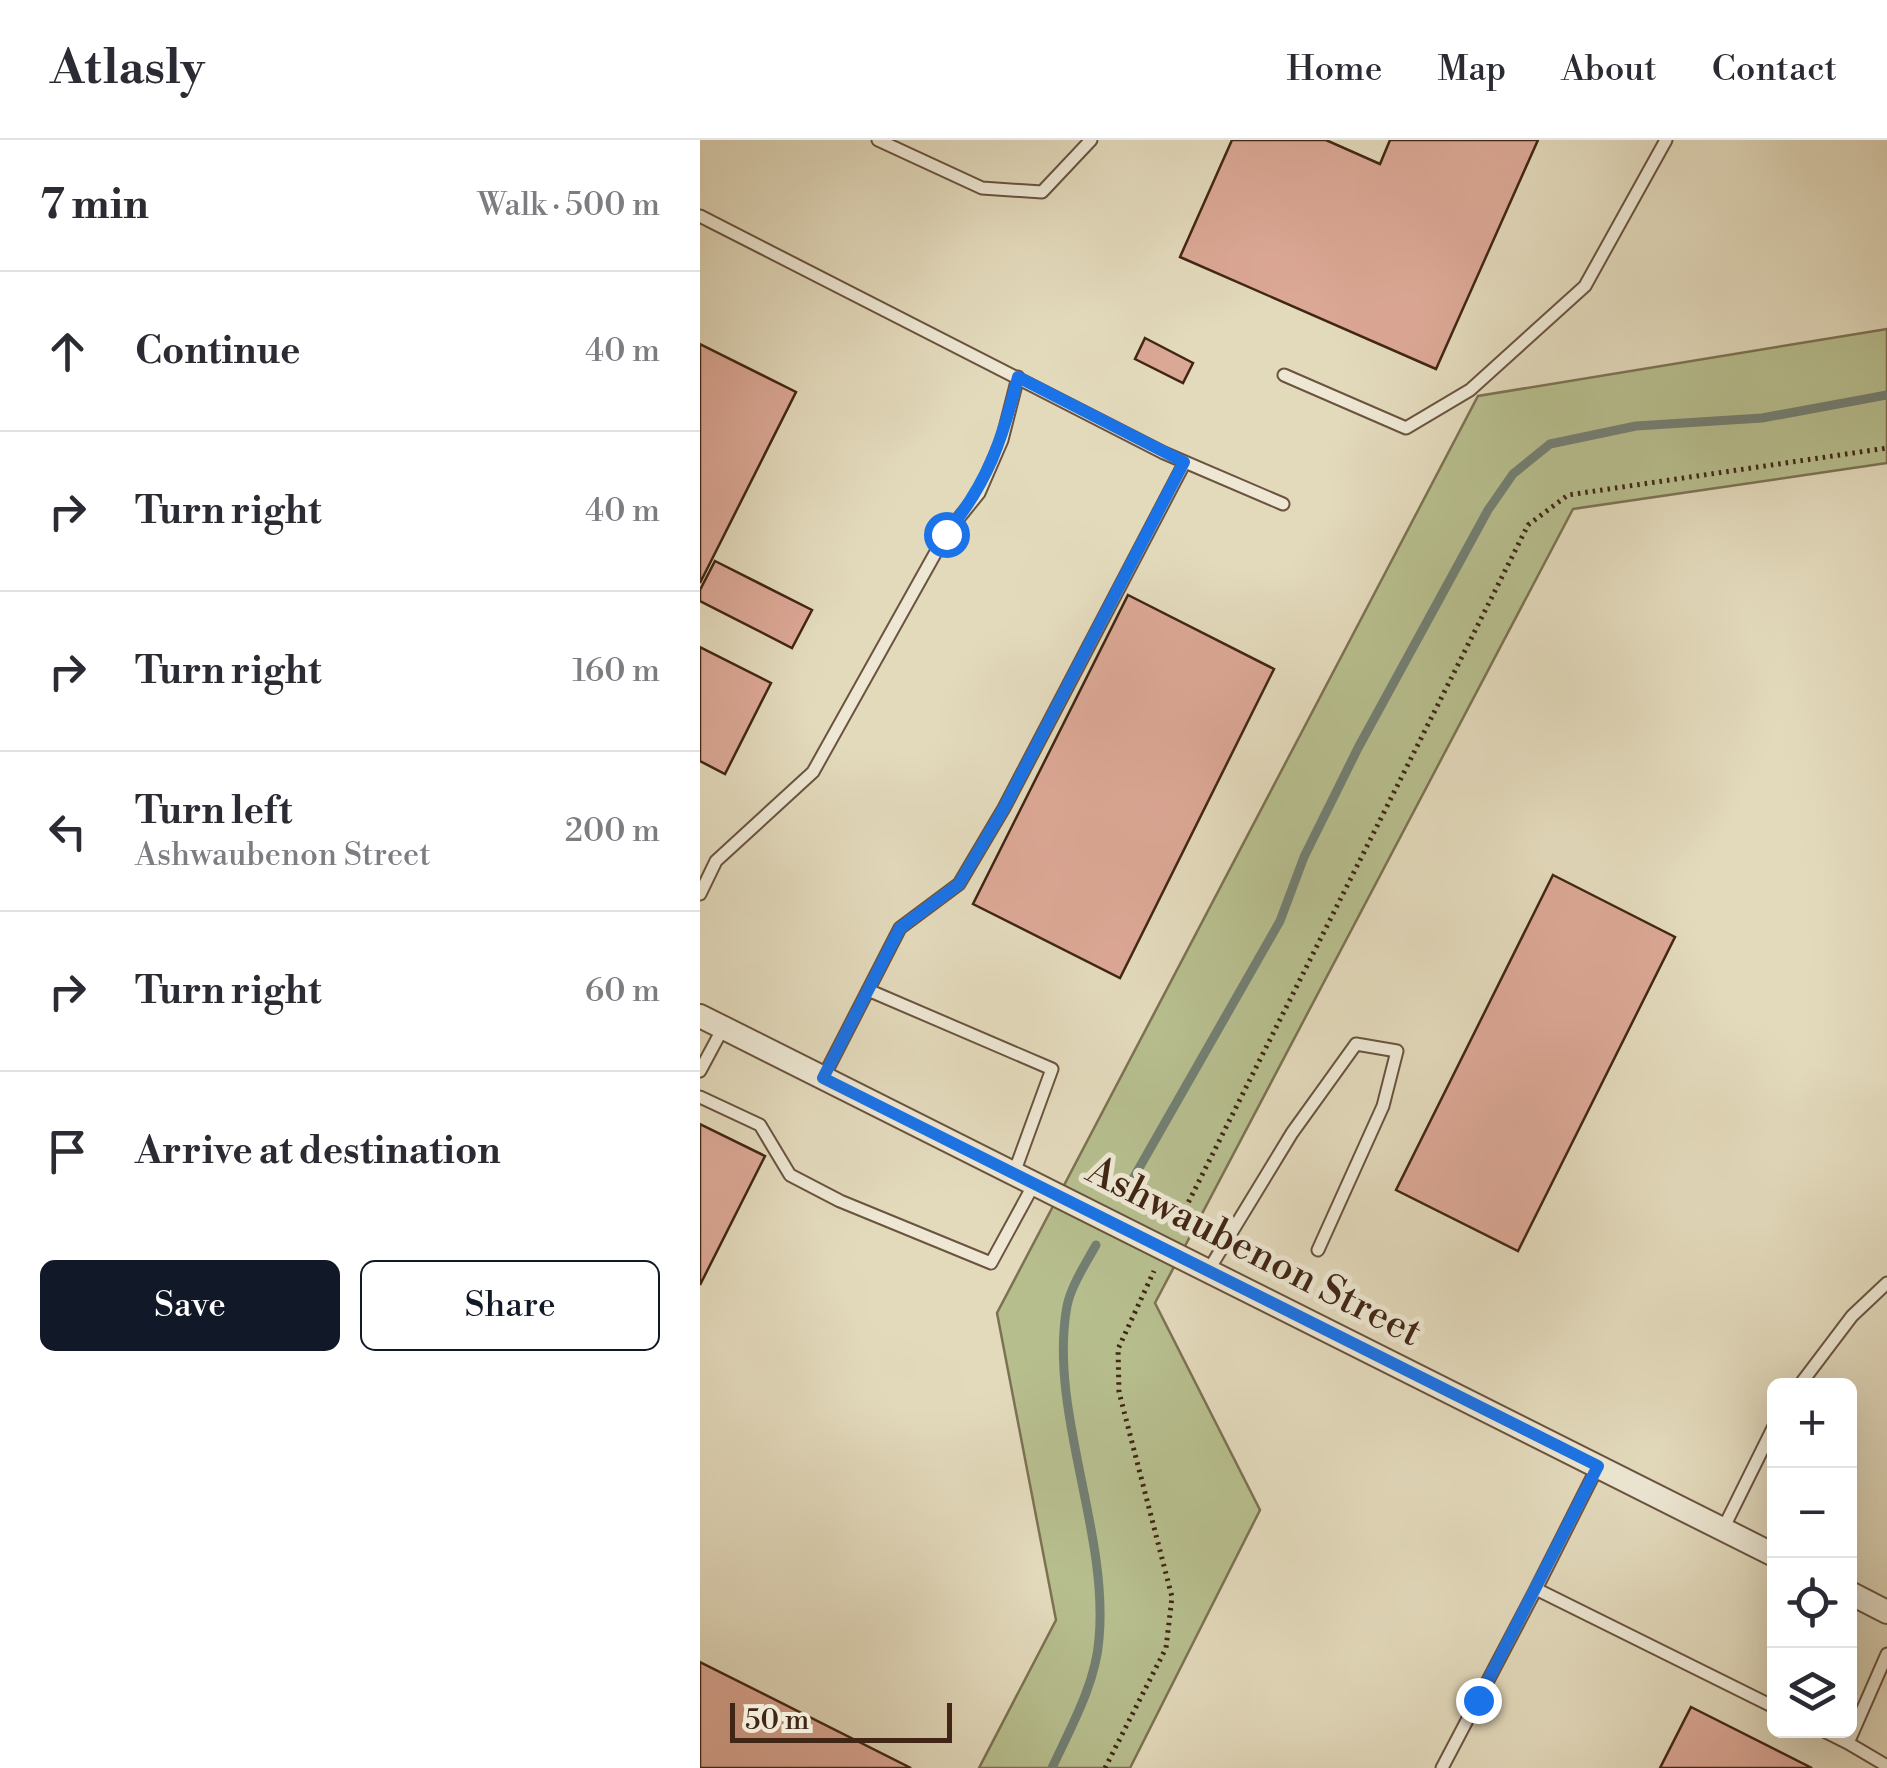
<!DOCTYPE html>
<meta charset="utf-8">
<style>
:root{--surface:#fff;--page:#f2f2f3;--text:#2b2b33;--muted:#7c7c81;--line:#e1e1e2;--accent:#111827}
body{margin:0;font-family:"Libre Bodoni",serif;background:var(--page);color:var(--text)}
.controls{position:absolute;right:30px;bottom:30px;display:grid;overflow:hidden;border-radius:15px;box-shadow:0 10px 40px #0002}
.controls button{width:90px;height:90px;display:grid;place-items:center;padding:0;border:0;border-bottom:2px solid var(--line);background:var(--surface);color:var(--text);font:50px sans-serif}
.scale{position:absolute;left:30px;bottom:25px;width:222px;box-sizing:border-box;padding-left:10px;border:5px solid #412615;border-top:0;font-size:28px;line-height:35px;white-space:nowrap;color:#412615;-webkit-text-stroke:8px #ede7d3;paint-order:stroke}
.stop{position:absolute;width:30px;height:30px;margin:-22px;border:8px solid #1a73e8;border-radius:50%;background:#fff}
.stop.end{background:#1a73e8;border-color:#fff;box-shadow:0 2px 10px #0008}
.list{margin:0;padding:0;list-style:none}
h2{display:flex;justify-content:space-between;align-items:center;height:130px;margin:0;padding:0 40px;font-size:42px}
h2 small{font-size:32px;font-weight:400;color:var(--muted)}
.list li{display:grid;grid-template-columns:65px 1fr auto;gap:30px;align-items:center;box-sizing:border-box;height:160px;padding:0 40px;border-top:2px solid var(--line)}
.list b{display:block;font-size:38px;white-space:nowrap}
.list p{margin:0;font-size:32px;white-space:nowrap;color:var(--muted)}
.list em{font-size:32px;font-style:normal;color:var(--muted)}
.actions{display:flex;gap:20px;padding:30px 40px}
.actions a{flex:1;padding:22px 0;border:2px solid var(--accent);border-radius:15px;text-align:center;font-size:35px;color:var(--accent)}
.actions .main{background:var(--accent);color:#fff}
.icon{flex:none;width:55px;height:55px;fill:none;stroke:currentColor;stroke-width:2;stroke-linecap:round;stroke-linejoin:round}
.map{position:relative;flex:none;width:1187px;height:1628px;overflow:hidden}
header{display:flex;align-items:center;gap:60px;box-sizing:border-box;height:140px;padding:0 50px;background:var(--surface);border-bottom:2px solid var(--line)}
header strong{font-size:48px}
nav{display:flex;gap:55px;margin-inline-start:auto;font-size:35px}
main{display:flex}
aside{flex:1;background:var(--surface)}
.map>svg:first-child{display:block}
</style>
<header>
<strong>Atlasly</strong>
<nav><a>Home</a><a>Map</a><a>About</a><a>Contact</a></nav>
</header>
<main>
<aside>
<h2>7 min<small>Walk · 500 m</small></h2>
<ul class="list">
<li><svg class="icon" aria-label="ahead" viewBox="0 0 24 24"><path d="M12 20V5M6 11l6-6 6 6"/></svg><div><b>Continue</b></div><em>40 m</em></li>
<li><svg class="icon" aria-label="right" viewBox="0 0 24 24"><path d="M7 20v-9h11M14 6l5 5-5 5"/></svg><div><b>Turn right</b></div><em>40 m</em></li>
<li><svg class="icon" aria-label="right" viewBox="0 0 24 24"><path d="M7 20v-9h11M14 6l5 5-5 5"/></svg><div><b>Turn right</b></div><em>160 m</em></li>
<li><svg class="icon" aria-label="left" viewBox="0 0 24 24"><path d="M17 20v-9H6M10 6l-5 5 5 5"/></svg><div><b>Turn left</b><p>Ashwaubenon Street</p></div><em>200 m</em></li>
<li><svg class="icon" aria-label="right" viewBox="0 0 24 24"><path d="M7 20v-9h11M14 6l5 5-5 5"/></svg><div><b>Turn right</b></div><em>60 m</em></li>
<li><svg class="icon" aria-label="arrive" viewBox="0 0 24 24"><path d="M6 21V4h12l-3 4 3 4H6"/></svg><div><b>Arrive at destination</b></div></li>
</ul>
<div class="actions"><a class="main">Save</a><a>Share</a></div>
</aside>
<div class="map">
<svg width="1187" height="1628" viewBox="0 0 1187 1628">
<rect width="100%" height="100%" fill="#e3dabc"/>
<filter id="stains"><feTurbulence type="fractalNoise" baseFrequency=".002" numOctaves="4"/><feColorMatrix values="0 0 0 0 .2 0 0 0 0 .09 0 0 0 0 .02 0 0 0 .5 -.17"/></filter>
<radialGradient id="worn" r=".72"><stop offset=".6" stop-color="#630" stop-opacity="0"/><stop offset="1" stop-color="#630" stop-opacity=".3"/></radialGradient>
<!-- green -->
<path fill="#b7be8e" stroke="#7c7252" stroke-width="2.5" d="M1187,189V323L873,369L455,1163L560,1370L430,1628H279L356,1480L297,1173L778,256Z"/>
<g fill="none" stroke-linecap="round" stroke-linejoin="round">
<!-- stream -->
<path stroke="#737f73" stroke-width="9" d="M422,1058L580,781L604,717L658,608L788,370L813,334L850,304L936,286L1062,278L1187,255
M352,1628C370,1589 396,1543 399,1499C409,1392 348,1270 367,1166C371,1146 386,1123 396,1105"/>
</g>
<!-- building -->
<path fill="#dca896" stroke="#412615" stroke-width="2.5" d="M532,0H626L680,24L690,0H838L736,229L480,117Z
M445,198L493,223L483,243L435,219Z
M0,204L96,252L0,443Z
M15,421L112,470L92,508L0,461V450Z
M428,455L574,529L420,838L273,764Z
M0,507L71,543L25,634L0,621Z
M853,735L975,797L818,1111L696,1050Z
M0,984L65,1016L0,1145Z
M0,1522L211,1628H0Z
M991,1567L1112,1628H960Z"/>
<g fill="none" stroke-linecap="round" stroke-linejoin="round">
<!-- service casing -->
<g stroke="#6a533f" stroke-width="15">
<path id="service" d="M178,0L282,48L342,52L391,0
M0,76L464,313L583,364
M584,235L706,288L770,250L885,146L966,0
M0,754L16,721L113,632L246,394L279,353L302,300L318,237
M168,850L352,929L314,1033
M0,931L23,888
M123,938L200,788L259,744L304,668L485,322
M0,957L60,985L90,1035L140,1061L291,1123L334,1044
M508,1131L592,993L656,904L697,911L683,966L618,1110
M1099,1246L1152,1176L1187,1143
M898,1326L836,1449L1074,1567
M1023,1389L1074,1286
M1187,1514L1148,1603L1187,1626
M1122,1590L1148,1603
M742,1628L836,1449"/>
</g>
<!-- minor casing -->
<g stroke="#6a533f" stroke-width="26">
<path id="minor" d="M0,876L1074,1415
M1150,1453L1187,1472"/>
</g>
<!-- path -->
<path stroke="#412615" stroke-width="5" stroke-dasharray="2.5 5" stroke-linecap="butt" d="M475,1089L828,385L868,355L1187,308
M405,1628L466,1508L472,1457L419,1252L418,1209L454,1131"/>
<!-- service -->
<use href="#service" stroke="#ede7d3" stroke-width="11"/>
<!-- minor -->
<use href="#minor" stroke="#ede7d3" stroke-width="22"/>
</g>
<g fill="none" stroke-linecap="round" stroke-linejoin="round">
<!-- route -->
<path stroke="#1a73e8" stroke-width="12" d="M246,394C288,342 302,301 318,237L484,322L304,668L259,744L200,788L123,938L898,1326L778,1560"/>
</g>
<g text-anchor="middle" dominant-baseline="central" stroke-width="10" stroke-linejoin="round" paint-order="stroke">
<!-- street labels -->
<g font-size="40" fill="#412615" stroke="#ede7d3">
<text transform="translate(554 1112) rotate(27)">Ashwaubenon Street</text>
</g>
</g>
<rect width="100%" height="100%" filter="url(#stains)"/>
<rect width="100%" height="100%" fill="url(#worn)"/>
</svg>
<div class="controls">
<button>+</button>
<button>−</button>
<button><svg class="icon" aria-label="locate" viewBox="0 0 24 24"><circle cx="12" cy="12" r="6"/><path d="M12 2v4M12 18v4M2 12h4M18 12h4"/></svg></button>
<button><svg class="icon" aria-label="layers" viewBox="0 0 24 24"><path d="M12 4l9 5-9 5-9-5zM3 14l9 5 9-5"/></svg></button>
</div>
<div class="scale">50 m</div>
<div class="stop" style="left:246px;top:394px"></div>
<div class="stop end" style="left:778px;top:1560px"></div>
</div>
</main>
